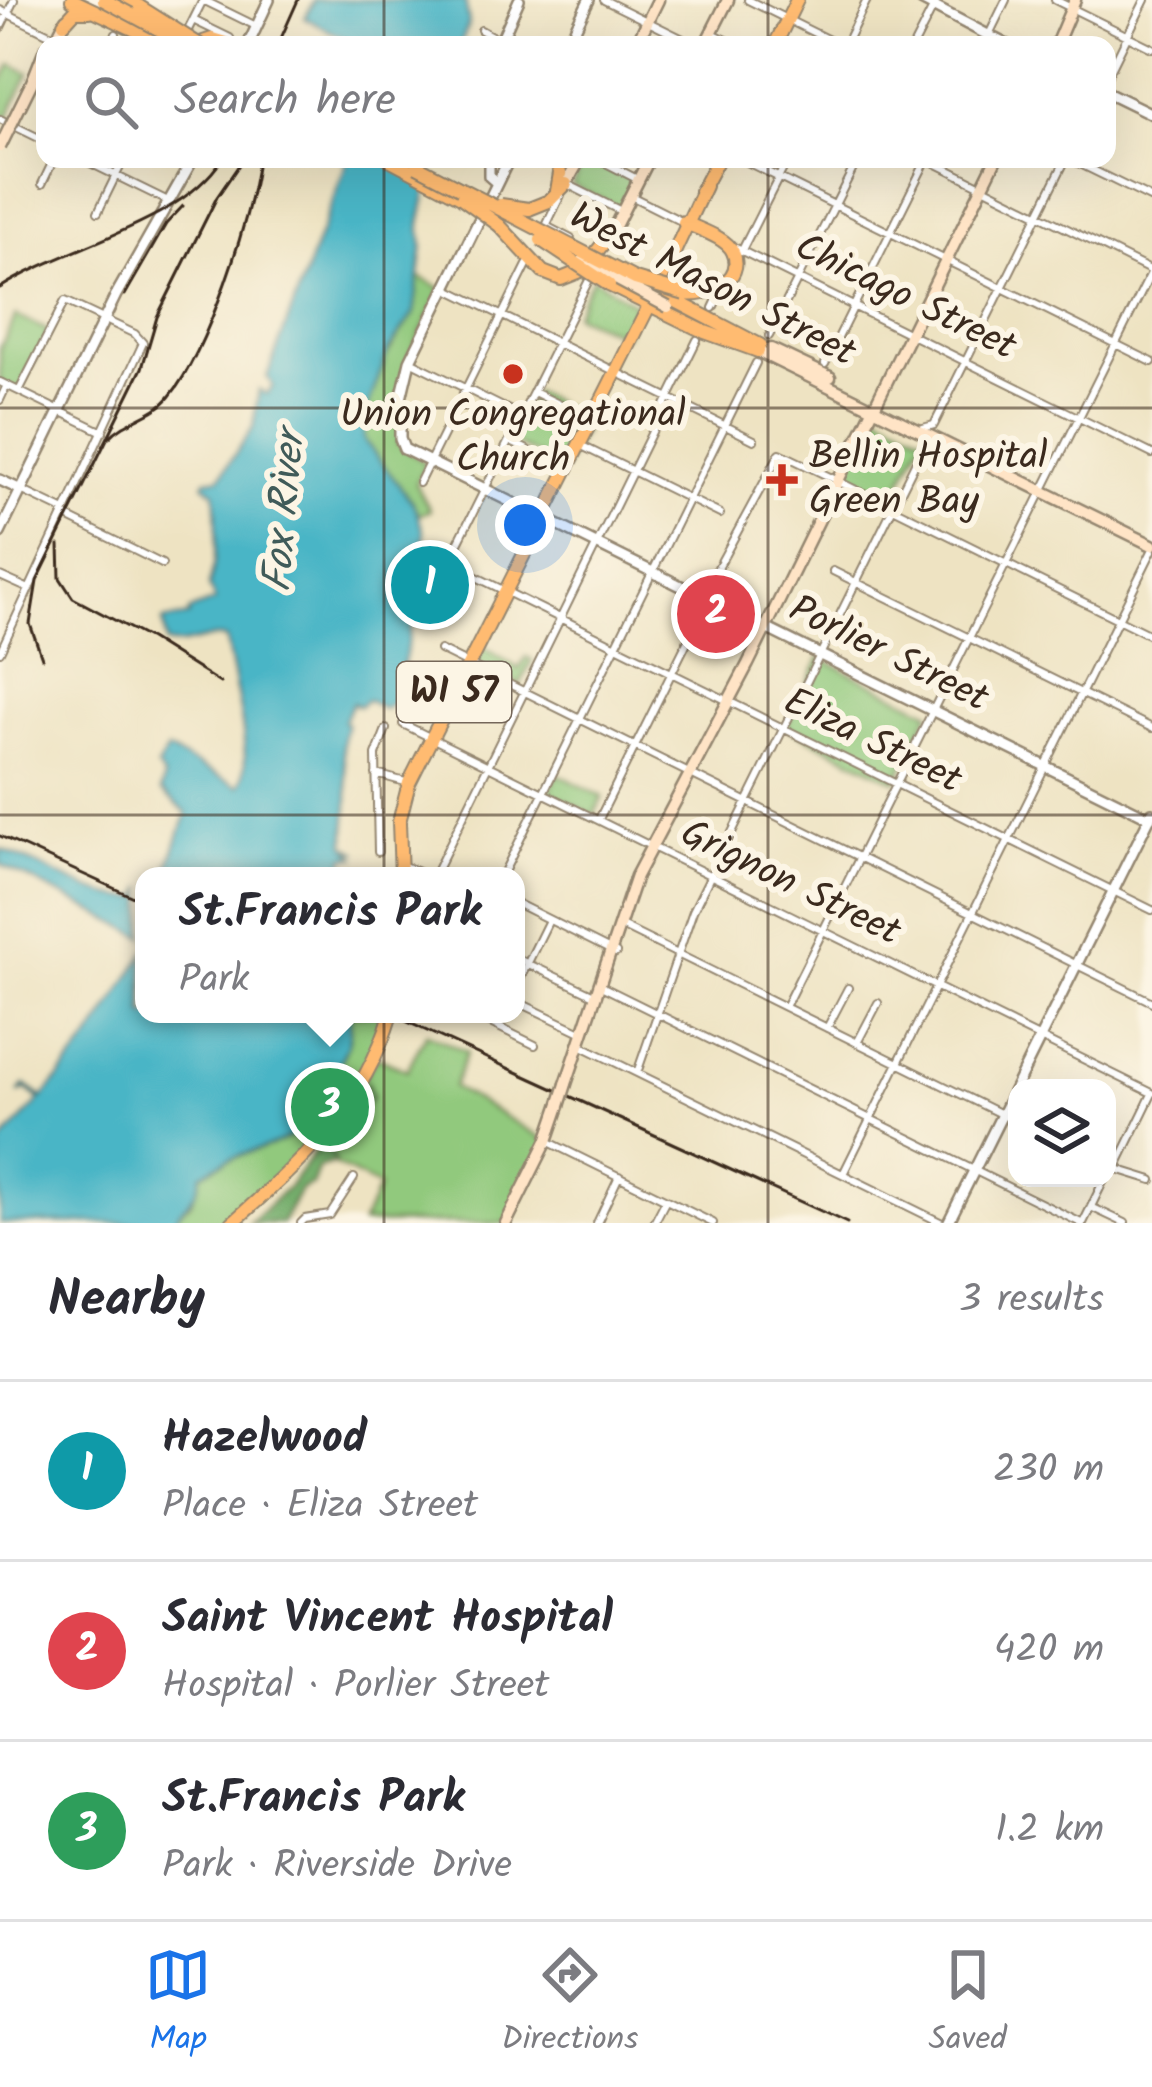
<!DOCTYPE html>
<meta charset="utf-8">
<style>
:root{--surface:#fff;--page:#f2f2f3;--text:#2b2b33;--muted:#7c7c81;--line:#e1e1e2;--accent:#1a73e8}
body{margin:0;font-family:Kalam,sans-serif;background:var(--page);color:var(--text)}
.controls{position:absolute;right:36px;bottom:36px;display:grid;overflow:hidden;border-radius:24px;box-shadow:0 12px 48px #0002}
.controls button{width:108px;height:108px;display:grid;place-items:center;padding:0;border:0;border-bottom:3px solid var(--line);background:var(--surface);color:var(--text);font:60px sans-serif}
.you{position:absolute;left:525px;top:525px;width:42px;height:42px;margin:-30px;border:9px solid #fff;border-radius:50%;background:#1a73e8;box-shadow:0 0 0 18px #1a73e833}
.badge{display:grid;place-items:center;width:78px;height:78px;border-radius:50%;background:var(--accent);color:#fff;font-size:39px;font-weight:700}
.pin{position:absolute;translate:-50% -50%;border:6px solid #fff;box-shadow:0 3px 12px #0006}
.popup{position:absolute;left:135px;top:867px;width:390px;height:156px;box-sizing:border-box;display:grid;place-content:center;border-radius:24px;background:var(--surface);filter:drop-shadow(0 3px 9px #0005);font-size:39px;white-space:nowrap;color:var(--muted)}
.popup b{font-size:45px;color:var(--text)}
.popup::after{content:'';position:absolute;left:50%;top:100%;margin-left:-24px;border:24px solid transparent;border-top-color:var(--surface)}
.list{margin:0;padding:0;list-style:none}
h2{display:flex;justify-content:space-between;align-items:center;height:156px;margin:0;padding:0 48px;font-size:51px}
h2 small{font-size:39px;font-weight:400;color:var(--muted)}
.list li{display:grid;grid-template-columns:78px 1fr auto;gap:36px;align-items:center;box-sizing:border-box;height:180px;padding:0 48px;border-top:3px solid var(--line)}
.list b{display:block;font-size:45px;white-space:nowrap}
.list p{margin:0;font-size:39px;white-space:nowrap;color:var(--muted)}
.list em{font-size:39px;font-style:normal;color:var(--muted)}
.icon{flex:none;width:66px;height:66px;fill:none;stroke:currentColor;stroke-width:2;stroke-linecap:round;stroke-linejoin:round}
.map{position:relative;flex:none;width:1152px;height:1223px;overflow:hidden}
.search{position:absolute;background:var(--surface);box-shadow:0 12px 48px #0002;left:36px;right:36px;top:36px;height:132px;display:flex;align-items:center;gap:30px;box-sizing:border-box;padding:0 42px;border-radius:24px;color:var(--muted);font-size:45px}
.sheet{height:696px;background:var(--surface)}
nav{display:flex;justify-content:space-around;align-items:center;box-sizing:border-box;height:168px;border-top:3px solid var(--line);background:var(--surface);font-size:33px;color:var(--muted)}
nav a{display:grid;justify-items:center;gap:6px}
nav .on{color:var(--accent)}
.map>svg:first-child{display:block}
</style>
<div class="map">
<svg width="1152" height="1223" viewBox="0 0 1152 1223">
<rect width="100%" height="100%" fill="#fcf5e5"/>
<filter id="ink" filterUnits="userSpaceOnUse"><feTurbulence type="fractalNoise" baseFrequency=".00833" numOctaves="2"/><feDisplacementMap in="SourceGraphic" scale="24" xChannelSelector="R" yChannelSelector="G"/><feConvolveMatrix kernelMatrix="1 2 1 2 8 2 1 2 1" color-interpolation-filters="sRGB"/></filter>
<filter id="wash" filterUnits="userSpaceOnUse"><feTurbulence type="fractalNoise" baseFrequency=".004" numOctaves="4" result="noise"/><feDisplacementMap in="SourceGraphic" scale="48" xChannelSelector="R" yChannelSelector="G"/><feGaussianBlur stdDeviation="2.7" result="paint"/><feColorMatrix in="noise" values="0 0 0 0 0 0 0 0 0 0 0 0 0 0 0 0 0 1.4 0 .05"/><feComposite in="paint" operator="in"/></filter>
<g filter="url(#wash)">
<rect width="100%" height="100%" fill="#eee3c2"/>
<!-- green -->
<path fill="#91c97d" stroke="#667a4e" stroke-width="3" d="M11,64L29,73L7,119L0,114V86Z
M584,159L636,181L621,208L572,185Z
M418,276L442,289L407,361L398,444L425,463L416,484L430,510L419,515L364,440L348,428H366L364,418L382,362L414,313Z
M593,277L636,305L625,335L574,315Z
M16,316L49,331L19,391L0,382V348Z
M534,392L589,419L565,468L509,441Z
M876,412L924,436L890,504L841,480Z
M483,647L519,669L526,657L532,660L520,685L474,662Z
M820,658L930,712L896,781L786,727Z
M558,774L603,797L594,815L549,792Z
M350,1014H386C353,1109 299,1158 226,1223H175L176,1215L191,1202L200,1175C259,1136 304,1161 334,1077C345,1046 351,1053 350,1014Z
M426,1033L467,1052L453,1087L549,1142L508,1223H362L379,1187L314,1154L377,1057L407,1070Z"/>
<!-- forest -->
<path fill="#74ad6c" stroke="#586c45" stroke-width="3" d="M367,1083L372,1097L331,1152L335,1162L318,1168L313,1184L300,1190L282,1223H249L289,1186Z"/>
<!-- water -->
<path fill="#49b5c6" stroke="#427072" stroke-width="3" d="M314,0H465L469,23L460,45H357L305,18Z
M348,159H434L420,224L423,245L414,313L389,349L364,418V440L413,503L424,532L425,567L402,668L397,670L400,674L393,703L384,709L367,700L359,706L352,703L343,722L347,724C338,749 347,768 348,794C349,811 345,828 346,845L359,852L350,851L356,857H345V876H165L187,813L161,791L164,778L157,767L167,750L239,786C256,761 231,673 226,639C206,633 186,649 166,643L163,621L189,616V611L215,601L209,586C218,556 218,524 215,492L204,485L206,479L220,477L253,427L259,390L267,394L273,386L267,377Z
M0,849C39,861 102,906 141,897L144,887V937L0,864Z
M144,954V1014H350C351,1050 344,1047 334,1077C304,1160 259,1136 201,1174C197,1203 179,1203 175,1223H0V1144L40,1100L26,1089L18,1094L25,1085L43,1098L91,1038Z"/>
</g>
<g filter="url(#ink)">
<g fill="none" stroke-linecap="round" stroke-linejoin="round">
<!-- minor casing -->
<g stroke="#948670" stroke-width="10">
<path id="minor" d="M203,0L256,26
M604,0L695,45
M748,0L839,45
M1055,0L1152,48
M0,10L72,45
M193,20L230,38
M0,29L14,0
M481,30L499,40
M712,33L737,45
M186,34L203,0
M110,45L116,34
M845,45L867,0
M914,45L937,0
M984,45L1006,0
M1107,77L1145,0
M0,119L45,141
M82,159L170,202
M598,159L637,179
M741,159L1152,362
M1070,159L1152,199
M42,184L54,159
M567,184L623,212
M631,196L681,221
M98,212L124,159
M546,226L571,239
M541,228L546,226L561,195
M736,248L1152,454
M741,252L788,159
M446,288L754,440
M713,308L723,287
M769,336L858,159
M410,361L521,416
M825,364L927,159
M0,382L103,432
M534,392L589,419
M0,400L7,385
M923,428L934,425L1066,159
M509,441L565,468
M580,445L720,514
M836,480L864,494
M419,483L527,265
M21,490L65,511
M873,498L1152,636
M63,515L162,564
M438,558L1152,910
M448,563L591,276
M833,571L1152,728
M0,576L29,589
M440,650L1152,1002
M0,652L143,343L135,334L65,301L19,391
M403,724L1152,1093
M376,774L409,783
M599,819L703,610L709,584L780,453L834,479
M378,852L376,755L386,729
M404,866L428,876
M434,876L697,340
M502,876L756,363
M516,903L616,953
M619,925L1017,1122
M516,958L594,995
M599,985L1081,1223
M516,987L549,920
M516,1001L583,1033
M785,1007L1152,271L927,159
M472,1014L535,1045
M827,1028L848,988
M857,1043L878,1003
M582,1046L942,1223
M637,1073L693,911L929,435
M547,1141L713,1223
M1107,1166L1152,1180
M843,1174L1152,551
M1107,1174L1115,1170L1152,1094
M1091,1207L1125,1223
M301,1223L305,1219L330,1215L354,1178
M597,1223L619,1176
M654,1223L666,1200
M1083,1223L1105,1178"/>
</g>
<!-- tertiary casing -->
<g stroke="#948670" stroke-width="14">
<path id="tertiary" d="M921,0L1007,45
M248,45L269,0
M499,45L519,0
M567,45L589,0
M1107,92L1152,114
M489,159V176L497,183
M509,159L410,361L400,403V439L404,449L1150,818
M0,480L21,490
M0,533L116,295L193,159
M948,1223L1152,813"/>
</g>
<!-- secondary casing -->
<g stroke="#948670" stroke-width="15">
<path id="secondary" d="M53,45L66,19
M636,45L658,0
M705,45L728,0
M1056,45L1075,0
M32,82L45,49
M566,184L580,159
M611,234L649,159
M751,348L1152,545
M771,349L830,377
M566,1084L636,876L748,664L996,159
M506,1223L547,1141L559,1106"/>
</g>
<!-- primary casing -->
<g stroke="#948670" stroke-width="16">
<path id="primary" d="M72,0L167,45
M127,0L140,7
M64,23L75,11H90
M194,45L212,39L232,45
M775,45L797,0
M389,159L461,197
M557,191L560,173L557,160
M701,191L718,159
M529,209L549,201L566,184
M684,222C697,229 726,237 733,252C746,280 706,298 685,294
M499,225L543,272L561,279L581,271L611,234
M609,285L705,332L758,351
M651,288L760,345
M401,876L399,822L409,783L649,306L705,186
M232,1223C301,1162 364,1106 391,1014"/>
</g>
<!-- minor -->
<use href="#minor" stroke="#fff" stroke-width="6"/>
<!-- tertiary -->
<use href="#tertiary" stroke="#fff" stroke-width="9"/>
<!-- secondary -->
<use href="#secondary" stroke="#ffe4c6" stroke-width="10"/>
<!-- primary -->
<use href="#primary" stroke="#ffbb71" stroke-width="12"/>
<!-- rail -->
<path stroke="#3b2a1e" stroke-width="3" d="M278,45L298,0
M0,288C65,246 181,224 222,159
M125,295L166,224L183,206
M109,438C127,418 154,417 170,396C207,351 251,218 258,159
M59,545L60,578L73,598L150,639L220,683
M42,658L30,624L37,581L142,368L157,317L217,197L243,159
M0,836L144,902
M390,1014L847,1223"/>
<!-- secondary-bridge casing -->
<g stroke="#948670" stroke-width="15" stroke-linecap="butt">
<path id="secondary-bridge" d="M0,147L32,82
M582,261L668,307
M559,1106L566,1084"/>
</g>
<!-- primary-bridge casing -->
<g stroke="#948670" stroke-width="16" stroke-linecap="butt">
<path id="primary-bridge" d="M104,0L188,45
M140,7L200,45
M417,166L635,279L685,294
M462,198L499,225
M501,205L529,209
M541,240L609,285"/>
</g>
<!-- secondary-bridge -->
<use href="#secondary-bridge" stroke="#ffe4c6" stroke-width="10"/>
<!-- primary-bridge -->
<use href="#primary-bridge" stroke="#ffbb71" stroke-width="12"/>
</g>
</g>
<!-- grid -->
<path fill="none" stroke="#3b2a1e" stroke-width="3" stroke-opacity="0.55" d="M384,0V45M768,0V45M384,159V1223M768,159V1223M0,408H1152M0,815H1152"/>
<!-- markers -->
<g fill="#c8321e" stroke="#fcf5e5" stroke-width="4.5">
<circle cx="513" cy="374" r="12"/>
<path d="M776 462h12v12h12v12h-12v12h-12v-12h-12v-12h12z"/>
</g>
<g text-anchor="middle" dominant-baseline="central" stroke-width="12" stroke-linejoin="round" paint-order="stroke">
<!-- shield labels -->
<rect fill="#fcf5e5" stroke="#75675a" stroke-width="3" x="397" y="662" width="114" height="60" rx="9"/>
<g font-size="36" font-weight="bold" fill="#3b2a1e">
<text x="454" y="692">WI 57</text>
</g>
<!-- street labels -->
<g font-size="39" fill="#3b2a1e" stroke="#fcf5e5">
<text transform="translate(712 286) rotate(27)">West Mason Street</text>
<text transform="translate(905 298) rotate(26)">Chicago Street</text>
<text transform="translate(888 655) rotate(26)">Porlier Street</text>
<text transform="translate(872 742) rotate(26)">Eliza Street</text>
<text transform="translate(790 884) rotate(26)">Grignon Street</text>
</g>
<!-- poi labels -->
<g font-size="39" fill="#3b2a1e" stroke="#fcf5e5">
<text x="513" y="416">Union Congregational<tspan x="513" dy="45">Church</tspan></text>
<text x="809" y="458" text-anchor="start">Bellin Hospital<tspan x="809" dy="45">Green Bay</tspan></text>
</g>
<!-- water labels -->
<g font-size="42" font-style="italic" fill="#405b59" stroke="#fcf5e5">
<text transform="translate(285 512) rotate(-85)">Fox River</text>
</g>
</g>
</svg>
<div class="controls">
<button><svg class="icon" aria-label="layers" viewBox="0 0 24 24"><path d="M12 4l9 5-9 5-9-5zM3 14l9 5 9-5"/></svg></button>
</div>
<div class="you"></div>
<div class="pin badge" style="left:430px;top:585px;background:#0f9aa8">1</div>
<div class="pin badge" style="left:716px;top:614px;background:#e0444e">2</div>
<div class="pin badge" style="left:330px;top:1107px;background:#2e9e5b">3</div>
<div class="popup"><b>St.Francis Park</b>Park</div>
<div class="search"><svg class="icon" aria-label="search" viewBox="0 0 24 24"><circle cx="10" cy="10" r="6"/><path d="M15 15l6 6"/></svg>Search here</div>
</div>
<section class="sheet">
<h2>Nearby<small>3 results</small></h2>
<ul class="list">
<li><span class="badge" style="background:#0f9aa8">1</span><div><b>Hazelwood</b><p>Place · Eliza Street</p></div><em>230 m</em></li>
<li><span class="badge" style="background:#e0444e">2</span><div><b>Saint Vincent Hospital</b><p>Hospital · Porlier Street</p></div><em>420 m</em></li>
<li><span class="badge" style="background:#2e9e5b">3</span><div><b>St.Francis Park</b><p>Park · Riverside Drive</p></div><em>1.2 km</em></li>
</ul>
</section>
<nav>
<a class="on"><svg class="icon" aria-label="map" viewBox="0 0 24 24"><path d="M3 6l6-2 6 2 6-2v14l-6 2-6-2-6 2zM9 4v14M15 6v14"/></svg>Map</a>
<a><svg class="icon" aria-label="directions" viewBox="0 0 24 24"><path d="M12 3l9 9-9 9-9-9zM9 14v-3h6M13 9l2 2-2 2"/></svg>Directions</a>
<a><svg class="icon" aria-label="saved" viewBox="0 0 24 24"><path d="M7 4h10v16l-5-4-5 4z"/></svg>Saved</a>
</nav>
